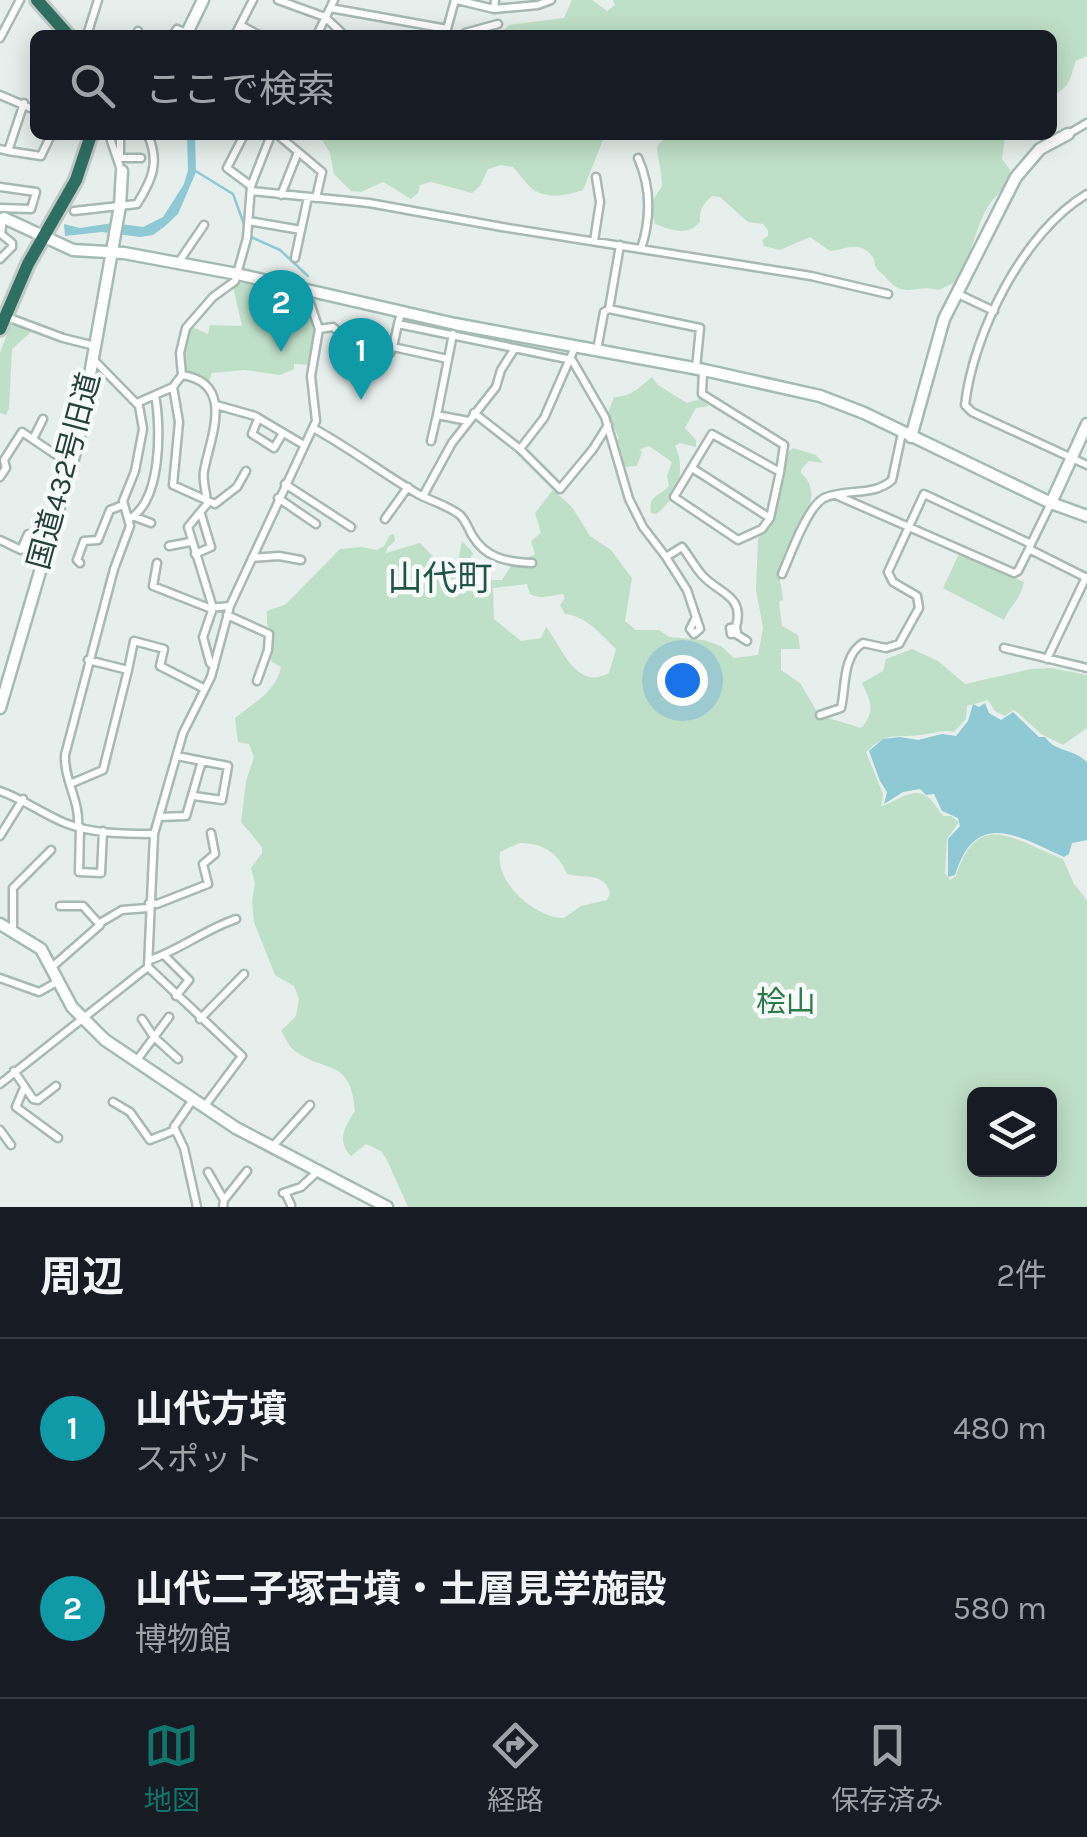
<!DOCTYPE html>
<html lang="ja">
<meta charset="utf-8">
<style>
:root{--surface:#171b24;--page:#242831;--text:#f1f3f6;--muted:#9ea1a6;--line:#363941;--accent:#0f766e}
body{margin:0;font-family:Karla,"Noto Sans JP",sans-serif;background:var(--page);color:var(--text)}
.controls{position:absolute;right:30px;bottom:30px;display:grid;overflow:hidden;border-radius:15px;box-shadow:0 5px 25px #0003}
.controls button{width:90px;height:90px;display:grid;place-items:center;padding:0;border:0;border-bottom:2px solid var(--line);background:var(--surface);color:var(--text);font:50px sans-serif}
.you{position:absolute;left:682px;top:680px;width:35px;height:35px;margin:-25px;border:8px solid #fff;border-radius:50%;background:#1a73e8;box-shadow:0 0 0 15px #1a73e833}
.badge{display:grid;place-items:center;width:65px;height:65px;border-radius:50%;background:var(--accent);color:#fff;font-size:32px;font-weight:700}
.pin{position:absolute;translate:-50% -82px;filter:drop-shadow(0 2px 5px #0008)}
.pin::after{content:'';position:absolute;top:52px;width:35px;height:30px;background:inherit;clip-path:polygon(0 0,100% 0,50% 100%)}
.list{margin:0;padding:0;list-style:none}
h2{display:flex;justify-content:space-between;align-items:center;height:130px;margin:0;padding:0 40px;font-size:42px}
h2 small{font-size:32px;font-weight:400;color:var(--muted)}
.list li{display:grid;grid-template-columns:65px 1fr auto;gap:30px;align-items:center;box-sizing:border-box;height:180px;padding:0 40px;border-top:2px solid var(--line)}
.list b{display:block;font-size:38px;white-space:nowrap}
.list p{margin:0;font-size:32px;white-space:nowrap;color:var(--muted)}
.list em{font-size:32px;font-style:normal;color:var(--muted)}
.icon{flex:none;width:55px;height:55px;fill:none;stroke:currentColor;stroke-width:2;stroke-linecap:round;stroke-linejoin:round}
.map{position:relative;flex:none;width:1087px;height:1207px;overflow:hidden}
.search{position:absolute;background:var(--surface);box-shadow:0 5px 25px #0003;left:30px;right:30px;top:30px;height:110px;display:flex;align-items:center;gap:25px;box-sizing:border-box;padding:0 35px;border-radius:15px;color:var(--muted);font-size:38px}
.sheet{height:490px;background:var(--surface)}
nav{display:flex;justify-content:space-around;align-items:center;box-sizing:border-box;height:140px;border-top:2px solid var(--line);background:var(--surface);font-size:28px;color:var(--muted)}
nav a{display:grid;justify-items:center;gap:5px}
nav .on{color:var(--accent)}
.map>svg:first-child{display:block}
</style>
<div class="map">
<svg width="1087" height="1207" viewBox="0 0 1087 1207">
<rect width="100%" height="100%" fill="#e6efeb"/>
<!-- green -->
<path fill="#bfe0c8" fill-rule="evenodd" d="M572,0H592L607,11L615,5L613,0H1087V56L1076,61C1070,77 1071,88 1052,95V35H498L509,25L564,18Z
M319,135H605L583,190C566,196 543,200 529,186C523,180 519,173 513,167L501,165L488,169L480,186L472,193L431,182L420,185L418,193L411,199L383,182L361,192L351,191L334,174L330,153Z
M698,135H1005L1002,159L1010,170C1007,189 993,196 985,212C974,234 970,259 958,281L939,290C914,283 906,300 887,279C880,270 875,271 874,259C861,239 848,249 830,251L810,237L780,250L764,246L762,240L768,236V230L763,224L748,222L720,197L712,196C703,204 699,210 700,222C687,237 672,230 655,224C650,205 650,202 662,187C662,148 638,138 698,135Z
M236,282L272,289L271,304L282,308L288,317L309,309L317,330L311,365L294,364V369L280,375L245,370L212,373L209,381L183,369L182,351L190,326L208,334L210,325L242,326L233,286Z
M17,323L33,330L12,349L9,408L6,415L0,413V353L10,326Z
M652,377L658,385L687,403L700,399L709,406L696,408L685,428L696,440V447L680,443L675,446C687,470 677,499 656,514L651,513C648,495 660,496 669,486L667,476L672,462L649,446L639,450L642,452L637,466L624,467L622,471L615,441L619,439L608,413L614,397C631,397 640,387 652,377Z
M793,448L816,455L823,463L809,461L801,469V473C831,498 787,541 780,568C778,578 783,590 783,600L779,602L782,626L798,635L800,649H781V670L800,683L819,715L861,728C876,711 871,702 862,683L883,671L886,659L912,649L938,661L965,684L1031,669L1051,668L1087,675V728L1063,745L1041,734L1017,712L1013,710L1005,716L995,711L988,700L967,706L966,719L954,732C941,729 933,734 920,735C893,738 889,731 866,752L883,794L881,806C896,803 912,785 928,797C934,802 938,810 944,816H951L959,822L947,839L945,873L950,880L956,876C978,807 1015,841 1063,859L1074,884L1087,900V1207H408L387,1160L381,1151L366,1144L351,1156C336,1141 345,1126 355,1111C351,1058 327,1074 295,1051C289,1047 285,1037 281,1031L296,1016L299,999L294,986L275,975L254,922L252,901L255,883L251,868L262,853V847L241,822L246,781L254,757L249,744L238,742L235,718C253,704 277,690 281,667L272,662L269,654L274,634L267,625V611L286,604L340,549L361,547L377,550L384,546L390,535L394,534L395,541L387,548L386,553L420,543L450,574L457,568L462,541L473,553L468,563L475,562L477,572L493,580H502L515,560L535,555L531,541L541,533L535,513L553,490L572,507L590,536L611,550L632,578L625,621L636,630H659L669,637L704,640L721,646L734,658L758,655L763,628L756,590L758,539L773,519L789,451ZM527,584L530,594C541,600 551,595 563,594L565,598L560,605L565,614C587,616 600,634 616,649L609,673C575,692 561,644 546,627L541,638L521,641L494,619L493,588ZM519,843C542,843 558,852 567,874C584,879 604,871 610,893L607,900L581,906L564,918C535,918 495,883 500,852ZM974,1094H1050V1170H974Z
M959,554L1024,582C1019,603 1012,602 1004,620L943,588Z"/>
<!-- water -->
<path fill="#8ec9d4" d="M187,135H195L196,172L178,214L164,227L153,235L140,237L102,232L65,236L64,224L80,228L113,223L143,227L163,217L184,184L188,170Z
M985,703L989,713L1001,720L1013,712L1039,737H1045C1055,752 1072,748 1087,762V840L1072,843L1069,854L1064,857C1017,836 976,808 955,875L948,877V839L960,826L958,818L942,811L934,794L926,795L920,789L903,792L884,804L887,792L880,781L869,751L883,739L900,737L918,740L942,734L956,736L968,721L973,704L979,707Z"/>
<g fill="none" stroke-linecap="round" stroke-linejoin="round">
<!-- stream -->
<path stroke="#8ec9d4" stroke-width="2.5" d="M194,170L233,194L245,227
M251,237L280,250L308,276"/>
<!-- street casing -->
<g stroke="#a8b8b2" stroke-width="11">
<path id="street" d="M278,0L325,17L344,35
M457,0L494,9L495,0
M330,8L447,29L455,0
M494,9L538,5L551,0
M240,25L259,35
M465,33L498,24
M87,35L98,0
M137,35L138,31
M173,35L177,29L186,33
M235,35L253,0
M317,35L334,0
M0,38L20,0
M0,95L35,110
M1068,134L1087,123
M113,135L111,141L121,170
M244,135L227,168L251,186
M278,135L322,172L316,198
M0,149L8,151L24,103
M8,151L41,156L51,135
M120,155V135
M120,158H141
M638,158C651,187 651,218 641,249
M0,187L36,192L31,209L0,208
M251,191L369,203L502,227L811,276L888,294
M1087,194C1024,231 973,333 965,405L972,412L1087,465
M281,195L298,152
M74,211L137,204C152,180 160,163 148,135
M249,221L301,230
M594,241L600,202L596,177
M295,258L308,197
M0,259L12,247V243L1,234L3,218
M178,263L204,225
M958,294L994,311
M609,309L620,245
M401,313L398,324L572,360L605,417L629,499L643,527L666,557
M7,317L63,338L95,346
M398,324L393,347L448,359
M319,329L333,327L360,352L390,353L393,347
M453,334L437,415L468,421
M597,350L604,312L609,309L700,328L696,368
M703,371L702,394L784,445L780,472
M182,375C236,383 210,438 204,471C202,482 207,493 207,504L188,527L213,608L203,637L210,663L214,667
M173,387L179,422L173,485L215,504L237,487L246,471
M137,403L173,387L182,375L180,353L186,328L213,297L235,281L247,238L251,186L271,135
M216,405L255,416L304,445
M474,413L520,449L560,489L593,449L608,425
M258,419L252,434L274,448L283,433
M313,428C350,448 382,473 418,494C431,501 449,506 460,515C466,521 468,528 472,535C485,558 507,562 532,563
M33,439L43,419
M431,441L437,415
M520,449L544,418L575,347
M692,468L770,518L780,472L712,434L674,497L738,540L762,529L770,518
M0,477L6,468L4,460L22,432L71,465
M285,484L351,527
M423,496L452,443L496,387L501,370L515,348
M838,496L1014,573L1018,571L1029,549
M278,498L316,524
M135,517L151,523
M129,519C162,501 161,427 155,395
M385,519L408,487
M0,540L21,550L28,534L47,542
M1031,544L1051,503
M169,546L190,542
M195,554L211,547L201,514
M252,558L279,556L301,560
M80,563L77,560L84,541L98,540L110,510L123,505
M157,563L153,586L209,608L230,606
M782,574C790,556 807,507 824,498C846,488 873,497 892,480L902,433
M227,615L269,634L268,650L257,681
M696,617L690,629L694,634L700,629L687,590L666,557L682,547C689,556 695,567 702,575C719,594 745,595 736,627L730,628L731,634L737,633L736,627
M736,634L747,641
M1004,648L1087,668
M1047,659L1086,577
M128,670L134,641L164,649L160,666L205,689
M820,715L841,708C846,687 842,656 863,643L886,648L899,644L919,608L917,596L893,582L888,572L924,494L1031,544L1029,549L1087,578
M70,784L103,770L128,670L88,660
M0,791C23,799 43,814 65,823C92,834 126,834 154,834
M194,796L222,800L228,766L202,761
M159,817L186,816L202,761L177,756
M78,827C80,800 64,781 65,755L114,569L130,526L123,501L135,471L143,429L139,406L93,359
M80,827L79,872L101,873L103,831
M0,836L23,799
M149,903L157,904L208,884L203,864L215,854L211,833
M100,923L122,910L148,908
M13,930V888L51,850
M164,955L189,980L176,996
M150,960C181,949 206,929 236,919
M52,967L100,925L83,906H60
M148,967L242,1056L204,1107
M0,978L39,992L57,982
M142,1019L154,1037L178,1059
M200,1019L244,974
M137,1060L169,1017
M14,1071L33,1099L38,1100L56,1086
M0,1084L148,967L154,834L183,733L211,677L230,606L316,421L311,376L319,329L309,300V292
M24,1088L16,1107L58,1138
M192,1101L174,1127L184,1148L197,1207
M113,1102L130,1112L150,1140L175,1130
M0,1130L11,1145
M273,1146L310,1105
M208,1172L224,1200L223,1207
M283,1193L301,1187L318,1171
M286,1194L291,1205
M224,1200L247,1171"/>
</g>
<!-- secondary casing -->
<g stroke="#a4bbb3" stroke-width="15">
<path id="secondary" d="M186,35L203,0
M4,218L73,250L124,253L237,274L455,324L704,370L820,396L864,413L1051,503L1087,516
M911,437L944,319L1016,177L1040,149L1068,134
M1051,503L1087,424
M0,708L78,442L120,206L122,171
M0,924L41,949L72,1007L105,1040L236,1128L387,1207"/>
</g>
<!-- highway casing -->
<g stroke="#c2cac8" stroke-width="18">
<path id="highway" d="M37,0L68,35
M0,329L28,264L76,180L91,135"/>
</g>
<!-- street -->
<use href="#street" stroke="#fff" stroke-width="6"/>
<!-- secondary -->
<use href="#secondary" stroke="#fff" stroke-width="10"/>
<!-- highway -->
<use href="#highway" stroke="#2f6f61" stroke-width="12"/>
</g>
<g text-anchor="middle" dominant-baseline="central" stroke-width="9" stroke-linejoin="round" paint-order="stroke">
<!-- street labels -->
<g font-size="30" fill="#24423a" stroke="#f7fbf9">
<text transform="translate(64 471) rotate(-75)">国道432号旧道</text>
</g>
<!-- park labels -->
<g font-size="30" fill="#2d7a4a" stroke="#f7fbf9">
<text x="786" y="1002">桧山</text>
</g>
<!-- quarter labels -->
<g font-size="35" fill="#1f5547" stroke="#f7fbf9">
<text x="440" y="578">山代町</text>
</g>
</g>
</svg>
<div class="controls">
<button><svg class="icon" aria-label="layers" viewBox="0 0 24 24"><path d="M12 4l9 5-9 5-9-5zM3 14l9 5 9-5"/></svg></button>
</div>
<div class="you"></div>
<div class="pin badge" style="left:361px;top:400px;background:#0f9aa8">1</div>
<div class="pin badge" style="left:281px;top:352px;background:#0f9aa8">2</div>
<div class="search"><svg class="icon" aria-label="search" viewBox="0 0 24 24"><circle cx="10" cy="10" r="6"/><path d="M15 15l6 6"/></svg>ここで検索</div>
</div>
<section class="sheet">
<h2>周辺<small>2件</small></h2>
<ul class="list">
<li><span class="badge" style="background:#0f9aa8">1</span><div><b>山代方墳</b><p>スポット</p></div><em>480 m</em></li>
<li><span class="badge" style="background:#0f9aa8">2</span><div><b>山代二子塚古墳・土層見学施設</b><p>博物館</p></div><em>580 m</em></li>
</ul>
</section>
<nav>
<a class="on"><svg class="icon" aria-label="map" viewBox="0 0 24 24"><path d="M3 6l6-2 6 2 6-2v14l-6 2-6-2-6 2zM9 4v14M15 6v14"/></svg>地図</a>
<a><svg class="icon" aria-label="directions" viewBox="0 0 24 24"><path d="M12 3l9 9-9 9-9-9zM9 14v-3h6M13 9l2 2-2 2"/></svg>経路</a>
<a><svg class="icon" aria-label="saved" viewBox="0 0 24 24"><path d="M7 4h10v16l-5-4-5 4z"/></svg>保存済み</a>
</nav>
